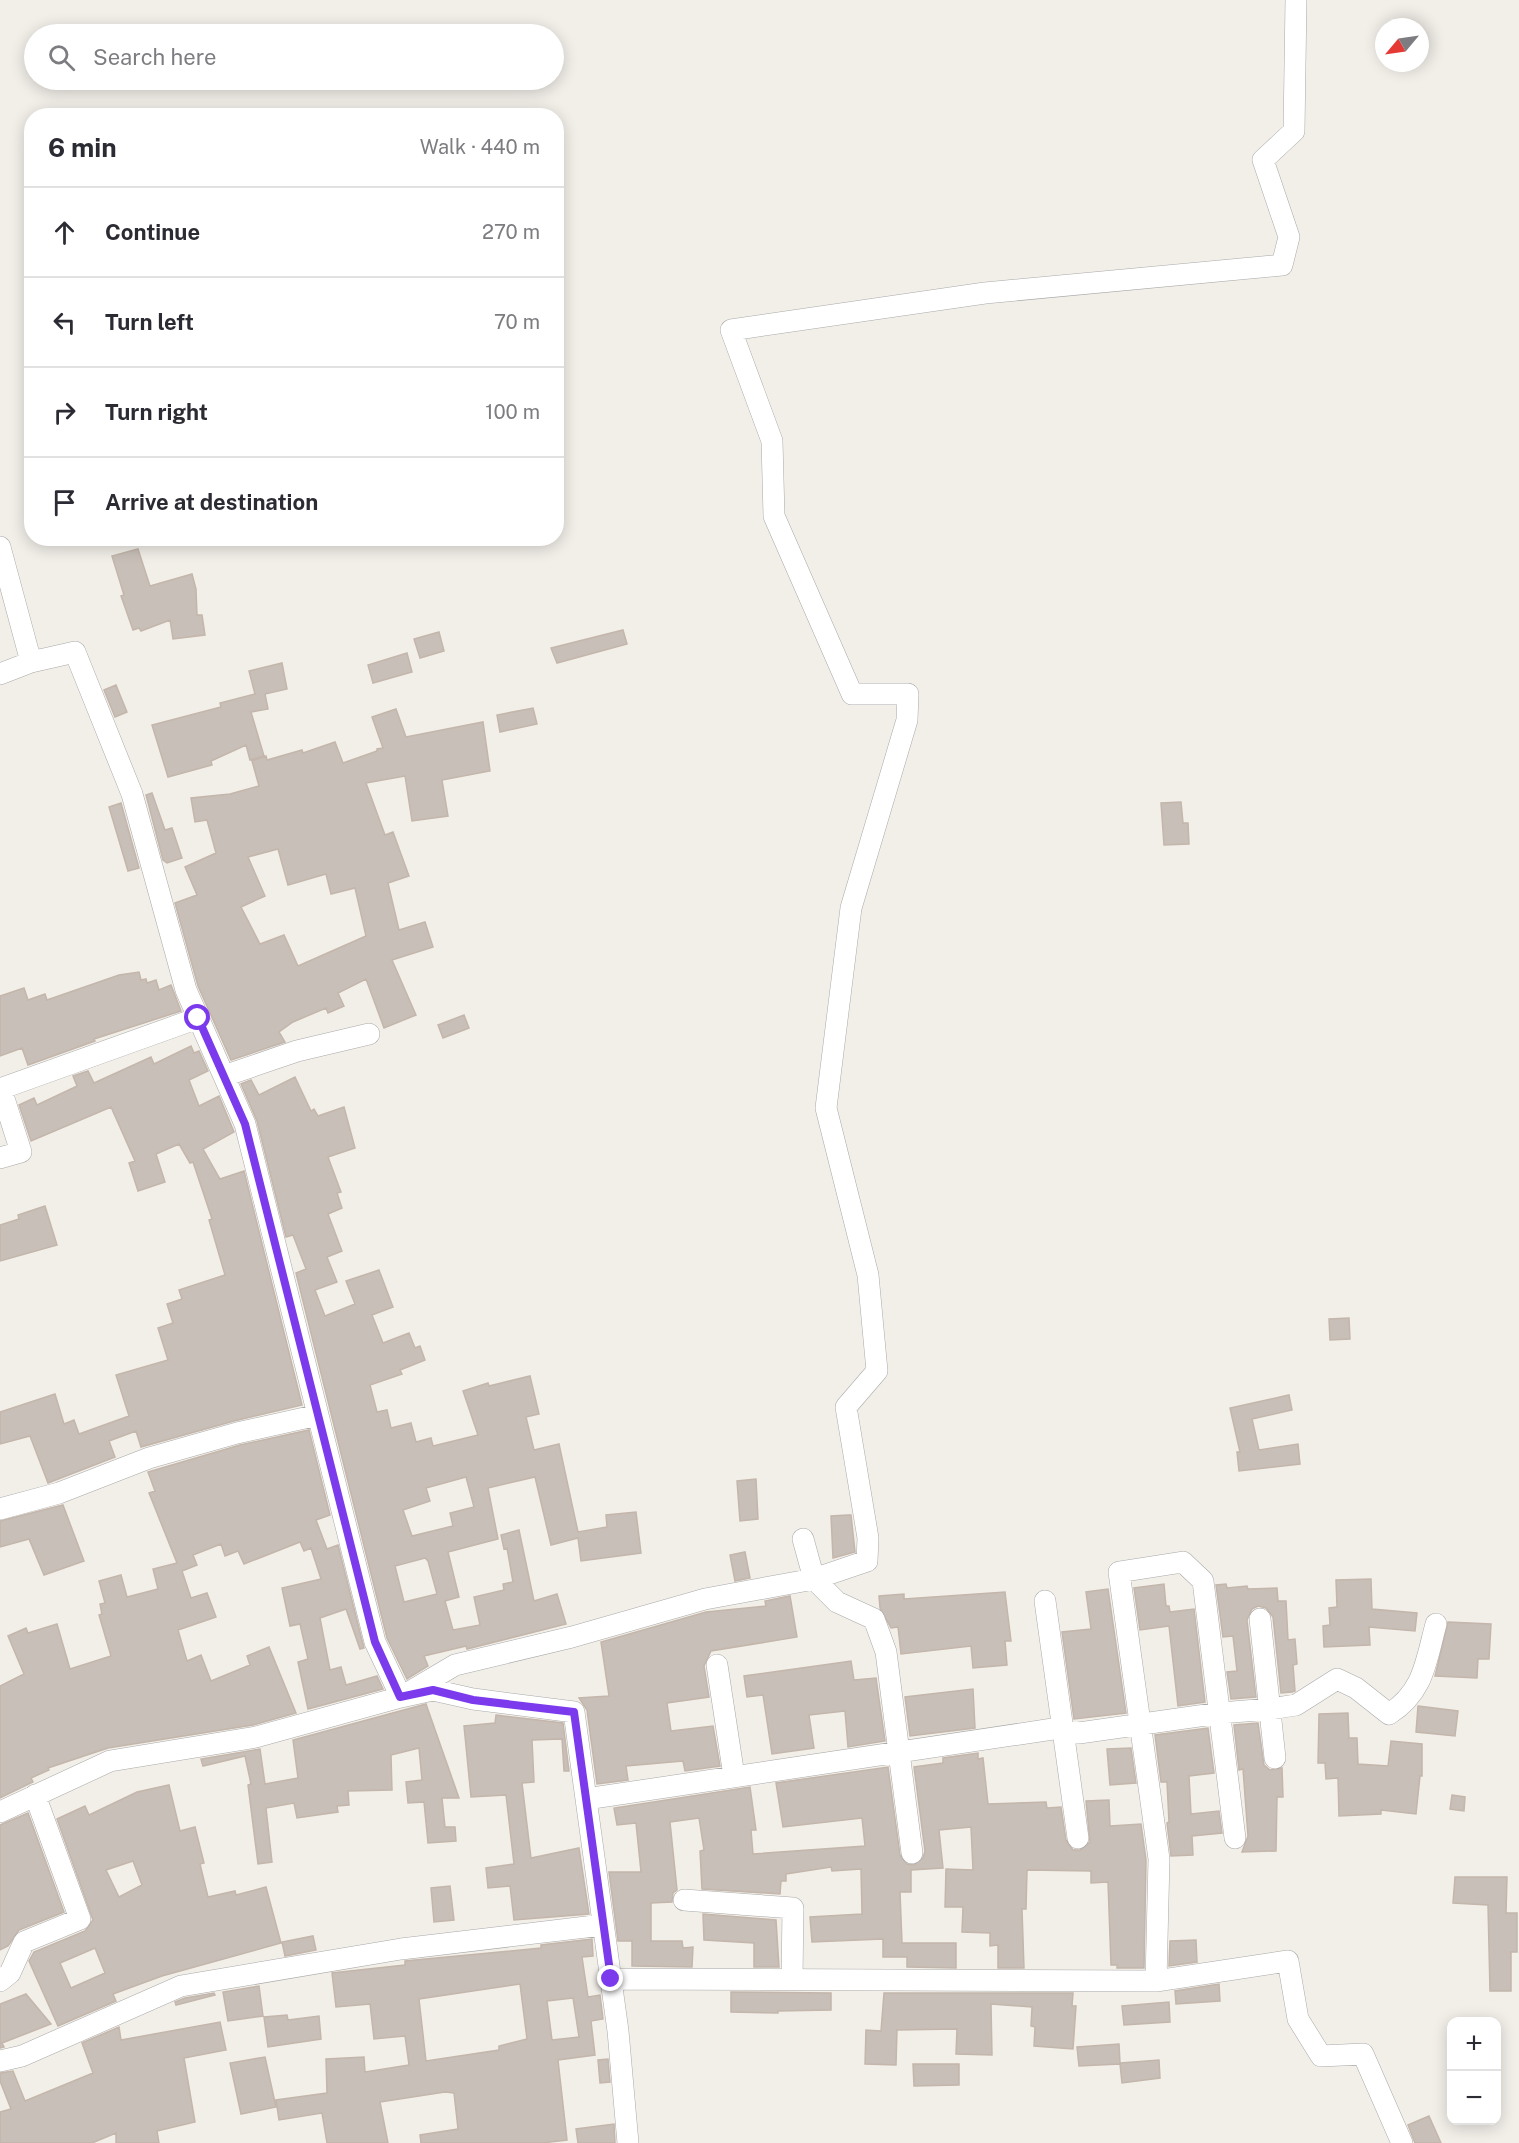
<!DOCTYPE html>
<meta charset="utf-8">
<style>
:root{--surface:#fff;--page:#f2f2f3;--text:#2b2b33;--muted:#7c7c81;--line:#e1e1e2}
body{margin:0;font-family:"Public Sans",sans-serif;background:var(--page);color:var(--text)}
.controls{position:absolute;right:18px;bottom:18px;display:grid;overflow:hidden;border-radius:12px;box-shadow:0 3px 15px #0003}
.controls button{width:54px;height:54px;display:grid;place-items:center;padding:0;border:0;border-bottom:2px solid var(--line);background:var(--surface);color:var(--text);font:30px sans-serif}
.compass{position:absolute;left:1375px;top:18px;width:54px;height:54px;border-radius:50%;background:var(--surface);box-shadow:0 3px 15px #0003;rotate:241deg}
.stop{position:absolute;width:18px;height:18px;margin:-14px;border:4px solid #7c3aed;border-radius:50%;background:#fff}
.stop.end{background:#7c3aed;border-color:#fff;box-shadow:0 2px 6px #0008}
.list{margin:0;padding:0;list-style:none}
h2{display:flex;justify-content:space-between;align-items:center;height:78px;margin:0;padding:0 24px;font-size:26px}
h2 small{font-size:20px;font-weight:400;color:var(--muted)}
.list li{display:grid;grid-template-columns:39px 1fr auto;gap:18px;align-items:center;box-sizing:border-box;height:90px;padding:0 24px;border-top:2px solid var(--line)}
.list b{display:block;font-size:22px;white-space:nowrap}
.list em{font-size:20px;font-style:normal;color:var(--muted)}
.icon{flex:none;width:33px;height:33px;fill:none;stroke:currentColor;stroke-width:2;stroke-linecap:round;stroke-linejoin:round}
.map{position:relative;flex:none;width:1519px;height:2143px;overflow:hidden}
.search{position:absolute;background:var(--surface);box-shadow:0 3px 15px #0003;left:24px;top:24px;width:540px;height:66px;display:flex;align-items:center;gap:15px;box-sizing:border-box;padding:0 21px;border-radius:33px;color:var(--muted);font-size:22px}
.panel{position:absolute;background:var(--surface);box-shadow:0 3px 15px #0003;left:24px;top:108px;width:540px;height:438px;border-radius:24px}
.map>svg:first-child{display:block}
</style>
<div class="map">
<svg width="1519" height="2143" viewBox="0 0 1519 2143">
<rect width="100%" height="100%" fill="#f2efe9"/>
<!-- building -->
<path fill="#c7bfb8" stroke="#c4b6ab" stroke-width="1.5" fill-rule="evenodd" d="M138,549L150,586L192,574L196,589L197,615H202L205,635L173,639L170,620L141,631L139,628L133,630L121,596L124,595L112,556Z
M623,630L627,644L557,663L551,648Z
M439,632L444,651L420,658L414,639Z
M407,653L412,672L373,683L368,665Z
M282,663L287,689L265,694L268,709L251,712L264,756L250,760L246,745L211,761L212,765L168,777L152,725L221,707L220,703L255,694L249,671Z
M116,685L127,712L115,717L104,690Z
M533,708L537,724L500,732L497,715Z
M396,709L406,737L483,722L490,771L442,780L448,816L412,821L405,776L366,783L385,835L393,832L409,876L388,883L399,930L425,922L433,947L392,960L416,1015L384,1028L366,979L338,993L344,1006L328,1013L326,1008L293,1022L279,1032L285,1042L231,1060L198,986L175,903L197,895L185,867L216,853L207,820L195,822L191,798L230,794L259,786L252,761L266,756L267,760L302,750L303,753L335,742L343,763L377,751V749L383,748L372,717ZM278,849L288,885L326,874L331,894L355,888L366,936L298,966L284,935L260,944L241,907L265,896L248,857Z
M152,793L165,830L172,828L182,858L167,863L163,860L146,795Z
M1181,802L1183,823H1188L1189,844L1164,845L1161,803Z
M121,803L139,868L128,871L109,807Z
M139,972L141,980L146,979L147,983L156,980L159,990L171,985L181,1011L94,1039L95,1041L28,1065L22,1048L0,1056V996L24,988L28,1000L45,994L47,1000L119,975Z
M464,1015L469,1028L443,1038L438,1025Z
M191,1046L194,1053L199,1051L208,1071L189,1080L199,1106L219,1096L234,1132L203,1149L220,1179L244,1171L302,1405L234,1421L141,1447L136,1431L109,1441L115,1457L48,1483L30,1436L0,1444V1412L55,1394L64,1424L74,1420L79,1434L129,1416L116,1375L168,1360L158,1328L173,1323L167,1304L182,1299L179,1290L225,1275L209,1220L212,1219L193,1162L190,1163L179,1144L156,1154L165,1182L138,1191L129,1163L135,1161L111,1107L31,1141L19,1105L34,1098L37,1105L73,1088L77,1086L73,1076L88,1071L94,1083L151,1057L154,1064Z
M295,1077L311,1111L314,1109L318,1116L344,1107L355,1148L328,1157L341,1192L337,1193L342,1208L328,1214L342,1251L327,1257L337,1282L315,1290L325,1316L355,1304L346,1281L379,1270L393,1307L372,1315L383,1343L409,1333L415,1348L420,1346L425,1360L400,1370L402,1374L370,1385L377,1412L387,1410L391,1428L411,1423L416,1442L431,1438L433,1446L478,1435L463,1391L488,1383L489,1386L530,1376L539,1414L526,1417L534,1450L559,1444L578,1532L607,1527L606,1515L636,1512L641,1553L581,1561L578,1538L551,1545L535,1477L488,1488L498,1539L448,1552L459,1597L445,1601L453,1630L480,1625L474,1597L504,1590L503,1584L513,1582L507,1548L504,1549L501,1535L519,1530L534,1601L557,1594L566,1624L467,1649L466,1646L424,1656L428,1666L407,1679L387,1638L296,1273L306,1269L293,1235L286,1237L257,1121L241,1084L251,1080L259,1095ZM466,1477L474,1507L450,1513L453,1526L412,1536L403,1510L430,1501L426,1488ZM425,1558L428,1561L437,1594L404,1602L395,1566Z
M45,1206L57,1245L0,1261V1225L19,1219L18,1215Z
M1349,1318L1350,1339L1330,1340L1329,1319Z
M1289,1395L1292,1410L1252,1419L1259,1450L1298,1444L1300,1464L1239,1471L1237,1452H1240L1230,1408Z
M309,1430L330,1515L316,1520L327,1549L338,1545L364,1648L360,1649L346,1609L320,1618L330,1670L341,1667L346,1685L377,1676L383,1689L308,1709L298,1662L308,1659L300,1624L290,1626L282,1588L321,1579L311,1548L304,1551L300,1542L244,1564L238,1551L225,1556L221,1544L193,1555L197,1565L182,1571L191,1598L207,1593L216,1617L178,1630L187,1661L201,1655L211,1681L250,1665L247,1656L269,1647L296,1713L253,1725L108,1748L48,1768L49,1770L31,1778L33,1782L0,1798V1686L24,1674L8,1636L26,1628L28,1633L57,1624L70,1669L111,1656L99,1615L102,1614L100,1604L105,1603L99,1581L121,1575L127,1597L158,1589L153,1569L177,1563L149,1493L155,1491L148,1472L240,1445Z
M756,1479L758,1519L740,1521L737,1481Z
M63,1505L84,1561L44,1575L29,1539L0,1547V1521Z
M848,1515H851L855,1552L833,1558L831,1516Z
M745,1552L750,1578L735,1581L730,1555Z
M1371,1579L1372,1609L1417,1613L1415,1631L1369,1627L1370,1645L1324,1647L1323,1626L1330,1625L1329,1608L1337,1607L1336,1580Z
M1164,1584L1166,1606H1169L1170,1612L1194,1609L1205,1702L1178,1706L1169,1626L1140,1630L1134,1588Z
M1226,1584L1227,1588L1247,1586L1248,1589L1277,1588L1278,1601H1286L1288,1640L1295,1639L1297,1664L1293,1665L1295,1691L1292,1692L1281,1693L1273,1617L1266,1608L1258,1606L1252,1609L1247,1620L1256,1697L1231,1699L1227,1672L1237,1671L1233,1636L1223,1637L1216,1585Z
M1108,1589L1126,1713L1074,1719L1062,1632L1091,1629L1086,1592Z
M1005,1592L1011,1641H1005L1007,1665L973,1668L971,1646L901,1654L898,1627L891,1628L880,1608L879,1596L904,1594V1599Z
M790,1596L797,1637L711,1651L704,1666L709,1697L667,1703L671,1731L713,1726L720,1766L685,1771L683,1761L626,1766L628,1780L597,1784L587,1710L579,1698L609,1696L601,1642L706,1612L766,1606L765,1601Z
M1448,1622L1491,1624L1489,1659H1478L1477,1678L1435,1676Z
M851,1661L854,1680L876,1678L885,1741L848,1747L845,1711L809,1715L814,1748L772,1754L763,1695L747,1697L744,1676Z
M973,1689L975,1728L910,1736L905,1697Z
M426,1704L459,1798H442L445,1827H455L456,1841L428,1843L424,1802L408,1803L406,1782L422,1780L419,1748L391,1755L392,1790L348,1791L349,1805L337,1806L338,1812L297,1818L294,1803L266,1808L272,1862L258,1864L248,1785L251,1784L245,1756L203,1766L201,1759L260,1749L265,1784L298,1778L293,1740Z
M1418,1706L1458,1711L1455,1736L1416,1732Z
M1348,1713L1349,1738H1357L1358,1764L1388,1766L1391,1741L1422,1744V1776H1420L1416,1814L1381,1810V1814L1339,1816L1338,1778L1326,1779L1325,1763H1318L1319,1714Z
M496,1715L563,1723L569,1771H564L562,1739L532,1740L534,1782L522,1783L531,1858L579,1848L589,1914L514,1920L510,1886L488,1888L486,1868L514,1864L506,1795L471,1797L464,1726L495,1723Z
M1258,1723L1264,1765L1270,1770L1282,1768L1283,1797H1277L1276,1851L1242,1852L1248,1836L1243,1769L1239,1770L1234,1725Z
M1208,1728L1214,1773L1189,1776L1191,1814L1219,1811L1222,1833L1192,1836L1193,1855L1171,1856L1167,1823L1169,1822L1167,1782H1161L1155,1735Z
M1131,1748L1136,1783L1110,1785L1107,1749Z
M978,1753V1759L983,1758L988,1804L1046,1802L1047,1808L1061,1807L1066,1840L1073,1850H1080L1090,1842L1086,1801L1109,1800L1110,1826L1141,1824L1146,1860L1144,1968H1117V1965H1111L1108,1882L1091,1883V1871L1027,1870L1026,1909H1022L1024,1968H998V1945L990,1946V1933L962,1932L963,1907H945L946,1869L973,1870L971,1827L939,1830L943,1868L911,1870V1892H900L902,1943H956V1968L907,1967V1957H883V1939L812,1942L810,1917L862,1914L861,1869L832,1871L831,1867L786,1874V1881H781L780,1894L702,1889L700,1851L704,1850L699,1818L670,1822L677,1890L673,1893L672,1902L651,1903V1941H682L683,1948L693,1947L692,1967L632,1966V1941H618L609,1872H641L636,1823L617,1825L614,1808L750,1787L756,1830H751L753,1854L865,1846L862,1818L783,1827L776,1783L888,1767L900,1855L907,1864L914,1865L923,1858L925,1851L914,1767L943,1763V1758Z
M169,1785L180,1831L195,1827L204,1863L200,1864L208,1897L235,1891L236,1895L266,1887L281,1943L162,1976L113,1994L116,2001L58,2026L29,1961L34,1952L85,1931L93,1920L57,1819L85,1806L89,1815L137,1792ZM133,1861L142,1885L119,1897L106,1870ZM95,1948L105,1973L71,1988L60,1963Z
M1452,1795L1465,1797L1464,1811L1450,1809Z
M28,1813L64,1912L19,1930L8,1946L0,1950V1825Z
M1455,1877H1507L1506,1913H1517V1952H1511V1991H1490L1488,1905L1453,1903Z
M450,1886L454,1920L434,1922L431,1888Z
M703,1914L776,1920L779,1967H754V1943L704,1940Z
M313,1936L316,1950L285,1956L282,1942Z
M592,1939L593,1956L582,1957L588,1997L600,1995L603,2019L591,2021L595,2055L558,2060L567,2140L542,2143H421L420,2135L458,2129L454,2093L445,2092L380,2102L388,2143H327L322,2113L279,2120L276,2100L327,2093L326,2059L364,2057L365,2072L409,2065L405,2036L374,2039L370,2004L336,2007L332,1973L405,1965V1961L541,1948V1945ZM520,1984L527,2039L499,2046V2050L426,2061L419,1999ZM573,1998L579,2037L552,2040L547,2001Z
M1196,1940L1197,1962L1169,1966L1170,1941Z
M1219,1984L1220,2001L1176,2004L1175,1991Z
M259,1986L263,2016L228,2021L223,1992Z
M731,1992L831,1993V2010L778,2011V2013L731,2012Z
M214,1993L215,1995L176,2005L175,2002L185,1998Z
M884,1993H1073L1072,2006H1076L1073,2049L1034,2046L1035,2027L1031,2026L1032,2007L991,2004L992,2055L956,2054L957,2029L897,2030L896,2065L865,2064L866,2030L881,2031Z
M26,1994L51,2024L2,2043L4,2047L0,2048V2004Z
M1169,2002L1170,2022L1124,2025L1122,2006Z
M287,2015L288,2020L319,2016L321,2039L268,2047L264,2017Z
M220,2022L226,2050L184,2058L195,2122L157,2131L159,2143H116V2133L92,2143H0V2112L11,2109L0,2081V2073L13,2071L25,2101L93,2073L82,2043L119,2027L121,2040Z
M1119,2044L1120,2063L1159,2060L1160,2078L1122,2083L1120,2064L1079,2066L1077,2047Z
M265,2057L276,2107L241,2114L230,2063Z
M608,2059L610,2082L600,2083L598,2060Z
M913,2064H959V2085L914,2086Z
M1429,2116L1441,2143H1415L1408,2125Z
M614,2124L615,2143H578L576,2129Z"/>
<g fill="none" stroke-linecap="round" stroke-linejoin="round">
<!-- minor casing -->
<g stroke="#a9a9a9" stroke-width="22">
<path id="minor" d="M0,547L31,662
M0,674L31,662L75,652L132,794L186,990L245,1124L375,1642L401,1697L433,1690L473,1699L574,1712L618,2031L628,2143
M224,1076L297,1051L369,1034
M0,1089L198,1018
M0,1158L21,1152L1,1089
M0,1509L59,1493L149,1458L237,1433L318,1415
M803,1539L814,1579L837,1602L874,1619L886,1652L912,1853
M1045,1601L1078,1838
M1260,1619L1275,1758
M717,1665L734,1776
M586,1799L1053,1729L1079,1733L1220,1713L1270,1709L1296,1705L1337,1679L1356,1688L1389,1714C1424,1692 1426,1661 1436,1624
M0,1812L110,1761L256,1737L401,1697L455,1665L572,1637L705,1599L814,1579L867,1561L868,1538L846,1407L877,1371L868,1275L826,1108L851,908L907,720L908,694H852L774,516L772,441L731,330L985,293L1282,265L1289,237L1263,160L1294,131L1296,0
M684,1900L793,1908L792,1979
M611,1979L1156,1981L1288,1961L1298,2019L1321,2056L1363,2054L1402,2143
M0,1981L10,1973L24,1942L80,1919L35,1795
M1156,1981L1159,1859L1119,1572L1183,1562L1203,1581L1235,1838
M0,2061L22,2056L181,1986L401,1949L603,1925"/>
</g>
<!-- minor -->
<use href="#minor" stroke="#fff" stroke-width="21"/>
</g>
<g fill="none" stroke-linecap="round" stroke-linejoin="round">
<!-- route -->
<path stroke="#7c3aed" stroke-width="8" d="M198,1018L245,1124L375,1642L400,1697L433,1690L473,1700L574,1712L611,1979"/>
</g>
</svg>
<div class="controls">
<button>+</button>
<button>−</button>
</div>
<svg class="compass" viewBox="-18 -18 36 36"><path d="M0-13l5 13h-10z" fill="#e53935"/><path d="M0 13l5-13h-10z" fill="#7c7c81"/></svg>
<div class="stop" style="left:198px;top:1018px"></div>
<div class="stop end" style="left:611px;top:1979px"></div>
<div class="search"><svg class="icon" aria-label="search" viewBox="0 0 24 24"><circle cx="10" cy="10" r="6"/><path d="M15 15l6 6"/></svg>Search here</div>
<section class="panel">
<h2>6 min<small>Walk · 440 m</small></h2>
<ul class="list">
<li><svg class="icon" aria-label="ahead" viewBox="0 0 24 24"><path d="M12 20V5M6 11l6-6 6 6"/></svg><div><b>Continue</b></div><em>270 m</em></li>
<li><svg class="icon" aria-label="left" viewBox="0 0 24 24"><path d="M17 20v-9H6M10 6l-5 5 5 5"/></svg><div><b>Turn left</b></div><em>70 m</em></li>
<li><svg class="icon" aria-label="right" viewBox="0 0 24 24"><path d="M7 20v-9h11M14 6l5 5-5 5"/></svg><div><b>Turn right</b></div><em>100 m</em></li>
<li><svg class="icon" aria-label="arrive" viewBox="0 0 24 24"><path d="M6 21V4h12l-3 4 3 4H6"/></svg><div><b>Arrive at destination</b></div></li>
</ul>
</section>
</div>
